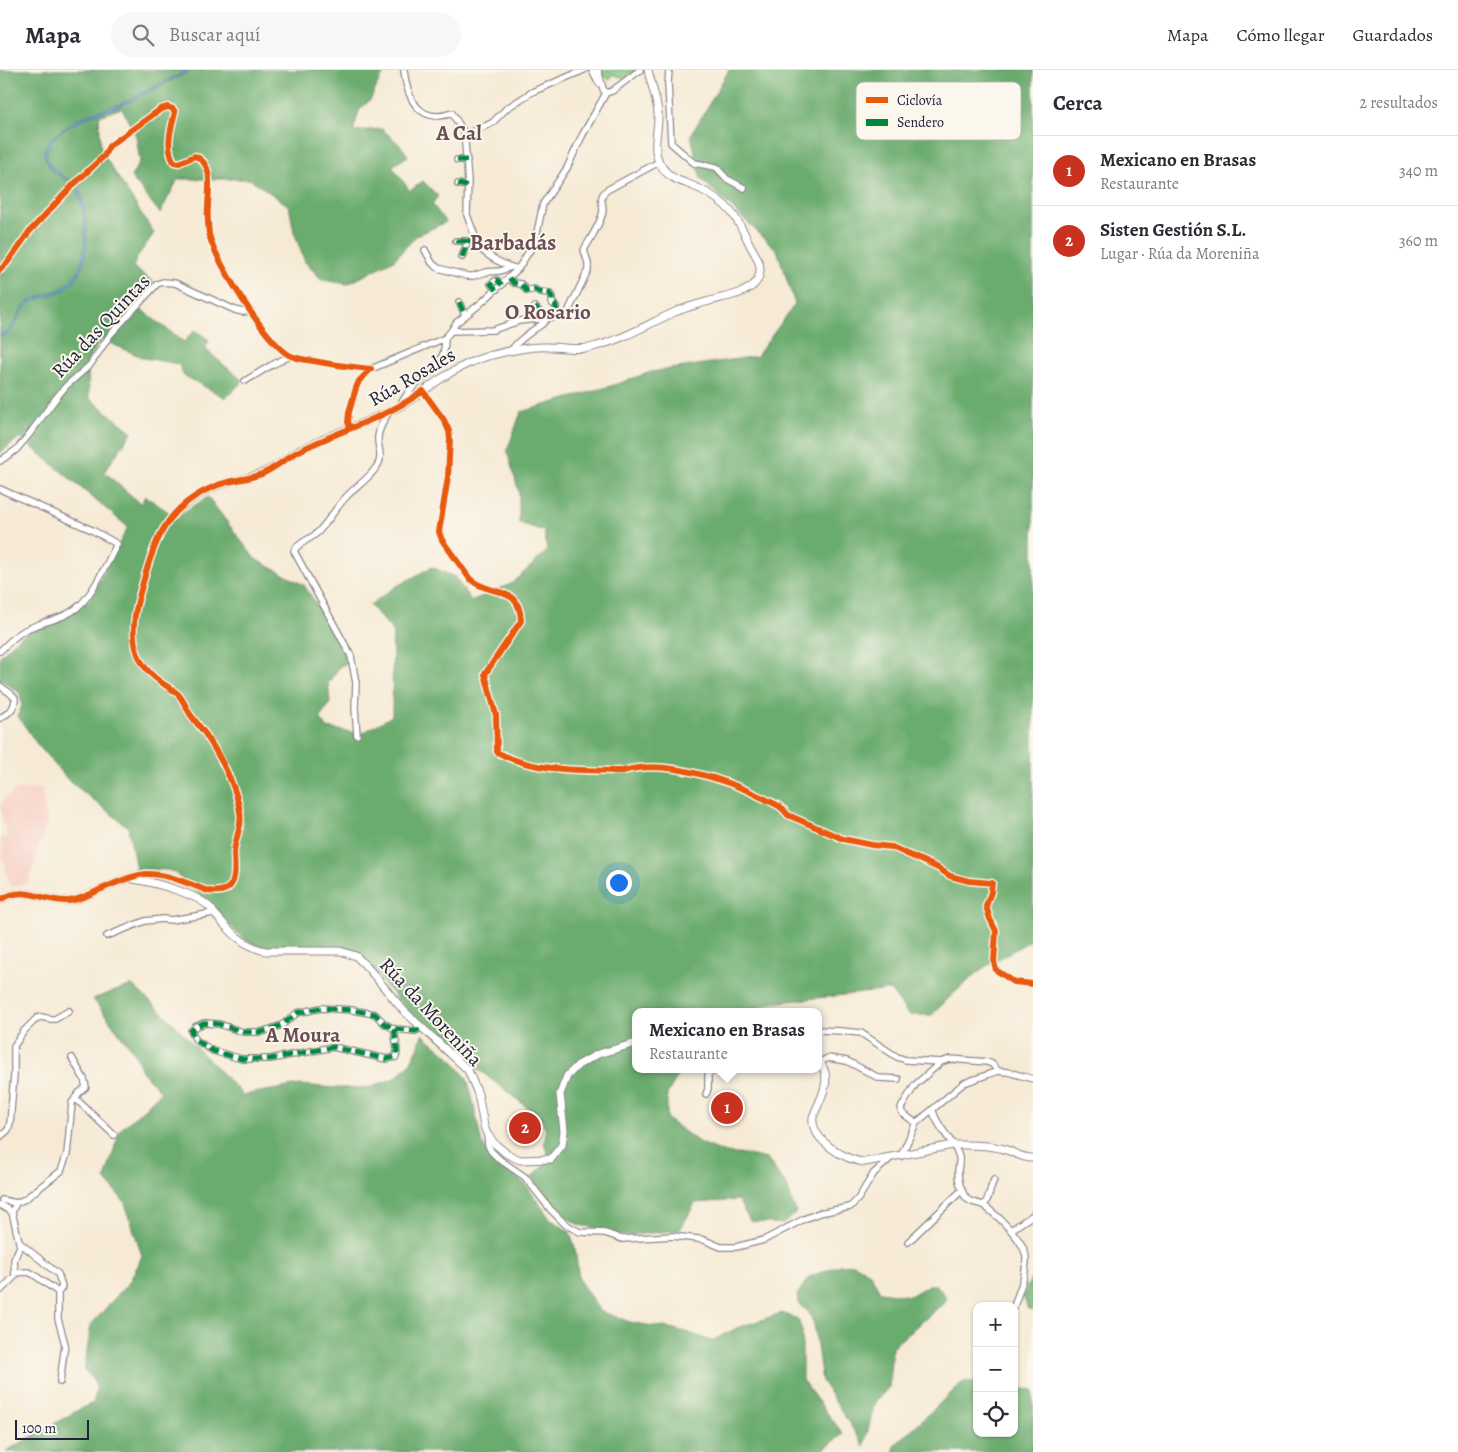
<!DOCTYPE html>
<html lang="es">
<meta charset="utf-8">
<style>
:root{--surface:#fff;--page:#f7f7f7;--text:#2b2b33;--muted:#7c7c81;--line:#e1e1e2;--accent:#c8321e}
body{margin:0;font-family:Alegreya,serif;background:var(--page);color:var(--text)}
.controls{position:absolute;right:15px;bottom:15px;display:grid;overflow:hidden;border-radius:10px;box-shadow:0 1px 4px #0004}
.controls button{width:45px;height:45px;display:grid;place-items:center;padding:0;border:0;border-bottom:1px solid var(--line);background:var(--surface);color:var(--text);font:25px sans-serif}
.scale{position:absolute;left:15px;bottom:12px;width:74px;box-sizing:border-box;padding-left:5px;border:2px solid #22223b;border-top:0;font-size:14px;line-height:18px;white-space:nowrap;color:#22223b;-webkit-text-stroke:4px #fbf7ec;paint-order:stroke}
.you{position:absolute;left:618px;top:812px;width:18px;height:18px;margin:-12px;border:4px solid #fff;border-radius:50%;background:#1a73e8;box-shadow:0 0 0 8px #1a73e833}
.badge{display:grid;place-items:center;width:32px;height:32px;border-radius:50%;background:var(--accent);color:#fff;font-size:16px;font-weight:700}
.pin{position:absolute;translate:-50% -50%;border:2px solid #fff;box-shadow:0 1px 5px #0006}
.popup{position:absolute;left:632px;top:938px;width:190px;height:65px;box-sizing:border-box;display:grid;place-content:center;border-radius:10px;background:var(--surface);filter:drop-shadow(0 1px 4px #0005);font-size:16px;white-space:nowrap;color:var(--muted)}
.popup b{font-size:19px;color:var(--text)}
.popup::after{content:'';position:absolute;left:50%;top:100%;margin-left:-10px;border:10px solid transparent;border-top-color:var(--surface)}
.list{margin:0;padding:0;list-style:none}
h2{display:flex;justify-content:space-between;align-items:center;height:65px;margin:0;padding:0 20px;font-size:21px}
h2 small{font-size:16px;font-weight:400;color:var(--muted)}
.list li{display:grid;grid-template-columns:32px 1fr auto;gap:15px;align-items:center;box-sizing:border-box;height:70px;padding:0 20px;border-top:1px solid var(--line)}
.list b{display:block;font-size:19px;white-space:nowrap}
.list p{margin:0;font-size:16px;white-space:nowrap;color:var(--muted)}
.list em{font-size:16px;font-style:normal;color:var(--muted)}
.icon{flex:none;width:28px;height:28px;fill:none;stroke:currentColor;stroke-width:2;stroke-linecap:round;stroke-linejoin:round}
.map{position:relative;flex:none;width:1033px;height:1382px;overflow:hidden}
header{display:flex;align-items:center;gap:30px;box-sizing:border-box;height:70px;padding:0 25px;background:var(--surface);border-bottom:1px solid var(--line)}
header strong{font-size:24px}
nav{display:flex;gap:28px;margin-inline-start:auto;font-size:18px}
.search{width:350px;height:45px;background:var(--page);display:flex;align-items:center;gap:12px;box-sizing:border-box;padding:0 18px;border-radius:28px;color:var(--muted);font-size:19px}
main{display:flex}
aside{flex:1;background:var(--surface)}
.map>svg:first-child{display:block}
</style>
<header>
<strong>Mapa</strong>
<div class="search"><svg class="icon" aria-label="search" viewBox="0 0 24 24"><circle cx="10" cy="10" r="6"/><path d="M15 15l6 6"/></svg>Buscar aquí</div>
<nav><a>Mapa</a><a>Cómo llegar</a><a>Guardados</a></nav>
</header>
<main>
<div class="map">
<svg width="1033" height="1382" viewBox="0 0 1033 1382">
<rect width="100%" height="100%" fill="#fbf7ec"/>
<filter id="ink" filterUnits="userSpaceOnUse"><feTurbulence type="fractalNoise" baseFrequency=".02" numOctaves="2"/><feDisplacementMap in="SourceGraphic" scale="10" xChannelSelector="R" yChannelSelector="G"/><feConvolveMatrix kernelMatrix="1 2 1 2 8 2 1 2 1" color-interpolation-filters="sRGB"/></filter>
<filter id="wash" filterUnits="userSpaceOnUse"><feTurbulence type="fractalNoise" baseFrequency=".0096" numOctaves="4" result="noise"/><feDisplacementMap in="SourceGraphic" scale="20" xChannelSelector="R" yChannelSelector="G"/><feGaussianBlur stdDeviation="1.12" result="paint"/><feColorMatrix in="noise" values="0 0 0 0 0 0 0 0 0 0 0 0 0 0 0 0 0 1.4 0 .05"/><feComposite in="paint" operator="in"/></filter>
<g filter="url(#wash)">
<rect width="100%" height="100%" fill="#f6ead5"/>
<!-- built -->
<path fill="#f7d1c7" d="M42,718L47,752L42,769L40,772L29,812L10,817L4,790H3L2,785L3,784L0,769L7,767L0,735L4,729L16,720Z"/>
<!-- green -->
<path fill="#84c77f" stroke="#53745d" d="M600,0H637L623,9L612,4L610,9C604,7 601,6 600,0Z"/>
<!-- forest -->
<path fill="#6bac6e" stroke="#466754" d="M0,0H385L370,30L359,41L353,61L382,59L401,76L408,86L392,96L410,121L423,111L438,126L432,134L446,152L416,166L394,190L348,214L322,210L305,192L294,162L289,136L250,109H178L160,143L131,107L140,91L136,66L122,38L99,46L101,81L154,163L137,187L133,197L153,212L139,238L184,272L195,260L209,270L205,279L243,311L226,328L183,305L179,294L144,288L101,269L88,290L89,328L132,362L104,402L141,434L145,426L176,447L208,427L255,489L304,515L333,560L349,594L341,595L328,613L330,633L320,648L327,658L361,664L392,646L393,561L370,535L397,516L432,497L455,507L471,531L513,513L547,481L544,461L519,453V422L507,381L521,342L611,316L651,302L757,286L795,234L777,180L701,109L691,65L729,0H1033V869L983,898L953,924L932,945H909L890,920L771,933L748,942H636V999H682L667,1024V1049L700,1073L726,1083L748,1085L767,1089L787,1116L796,1143L783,1154L750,1151L738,1130L695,1133L680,1160L623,1166L602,1159L579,1155L561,1144L531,1108L545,1094L548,1082L544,1073L546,1063L545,1057L542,1051L523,1034L420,954L383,913L368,892L362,886L346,878L277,880L266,878L246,871L237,863L216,840L174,802L167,800L136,799L128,757L68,710L37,674L18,646L22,635L20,623L0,609V586L20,567L50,547L88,532L128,457L20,367L0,383Z
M132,915L165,945L243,1025L300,1015L334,1018H368L395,1008L410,994L419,976L422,964L451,988L467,1009L472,1026L481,1070L489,1086L506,1098L526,1115L550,1149L570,1162L575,1178L579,1210L600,1241L630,1252L646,1255L670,1258L686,1262L712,1271L737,1258L782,1243L798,1249L802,1261V1310L843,1364L821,1382H5L80,1339L93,1333C98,1317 98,1312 84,1301L91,1255L130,1211L142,1186L125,1133L105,1109L120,1060L144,1039L161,1022L142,1001L134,982L93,929Z
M854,1194L870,1203L880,1222L910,1226L929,1215H936L945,1225V1232L892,1277L889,1317L875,1332L864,1376L822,1311L814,1254L809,1242L800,1235L797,1225L809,1207L840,1195Z
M1033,1205V1241L1028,1239L1023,1226Z
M964,1311L977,1313V1363H1014V1318L1033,1320V1382H894V1376Z"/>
<!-- water -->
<path fill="#619fd2" stroke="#426086" d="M188,0H192C182,6 171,10 161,15C147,22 134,30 120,36C111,40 100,42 91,46C73,53 32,74 52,97C59,105 69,109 78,114C88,143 96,199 65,219C54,226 40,226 29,234C20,241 16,254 9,263L5,265L0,266V264C14,262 17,241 27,233C38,224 54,224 65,216C93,195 86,144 76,115L55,103L49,97L44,84L45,78L48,71L75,50L97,41L120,34Z"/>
</g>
<g filter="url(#ink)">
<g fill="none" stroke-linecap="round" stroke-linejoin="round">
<!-- minor casing -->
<g stroke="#8c8688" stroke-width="8">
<path id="minor" d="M404,0C407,28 419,55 452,43L463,61L467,64L465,73L468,111L467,145L479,177C488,187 505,196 518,199
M592,0L599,13
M598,0L603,19L606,23L612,21L640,0
M669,0L668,13L671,73L694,93L716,97L727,109L744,118
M467,64L492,53L507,38L532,22L584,0
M457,90H467
M458,114L467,116
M456,171H468
M425,180L432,193L438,198L467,206H473L486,202L500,201L511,197
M462,187L468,171L477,170
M0,200L7,193L29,162L73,115L104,86L109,76L161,39L168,37L173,39L175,42C171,58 165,77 174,92L179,93L195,86C215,94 208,120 208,137C207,146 208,155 209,164C214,189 268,276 291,286C298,289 306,290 314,291C333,295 352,297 371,299
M509,208L514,213L521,214L527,221L534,219L540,222L549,223L552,227V233L556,236L557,246
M496,220L491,214L492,213L497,210L502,215
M459,232L465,245
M535,237L539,241L541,248
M451,261L456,253L480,234L518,199L535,172L543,134L567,98L582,66L606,23
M511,281C515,273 525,266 532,261C538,256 544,255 547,248L567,244L588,200V193L584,180C590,169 598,158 602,145C606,135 596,129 607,120L659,92
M245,311L270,296L290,286
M423,321L444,350L449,361L450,369L448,407L439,462L442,470L470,509C490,527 520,514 521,551
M399,336C404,330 408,322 414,316C431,299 445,298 445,268
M350,358L348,352L349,342L356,318L359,311L371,299L445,268L451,261L493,260L519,251L547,248
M0,391L16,380L28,366L56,328L66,316L90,295L110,265L157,214L163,212L175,213L235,240L243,242L251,241
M0,419L92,460L117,474C108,491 93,524 79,536C65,549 44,551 27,559C16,564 8,573 0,581
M0,616L10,623L15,628C15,639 9,643 0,648
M357,665L355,638L356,613L351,586L294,481C298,472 312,469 318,462C329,451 336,437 347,426C357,416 370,408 377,396C384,387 377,377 378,367C379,357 384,350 389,342
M107,866L145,851L163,849L171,850L214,843
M395,959C394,970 399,977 396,987L386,989L333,977L270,989H242L213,981L196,970L191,961L195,957L204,953L219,954L243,962H262L282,955L297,943L321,938L352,940L375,944L385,954L395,959L415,961L422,958
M818,960L841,961L861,963L897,987L906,990L941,992L950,989L987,992L992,994L998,1001L1008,1002L1033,1009
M820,992L828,988L847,991L879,1008L898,1009
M998,1001L964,1013L933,1039V1041C937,1058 956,1073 959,1087C960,1092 958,1097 958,1102C958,1110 961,1121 966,1128C971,1134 980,1132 986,1137C999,1147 1024,1170 1026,1187C1027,1203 1019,1221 1014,1236
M706,1024L708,1019V1005L715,999
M75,1028L114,1065
M916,1053L902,1043L901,1038L915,1015L941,992
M487,1064L488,1075L491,1081L499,1089L525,1107L551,1140L565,1154L572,1158L580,1162L605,1163L622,1169L673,1166L698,1169L704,1170L721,1177H736L764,1170L804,1149L819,1143L850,1137L858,1129L874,1103L892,1087
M0,1067L8,1060L10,1053L14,1005V976L24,961L37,948L41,947L51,949H55L69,941
M901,1086L916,1053L933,1039
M2,1130L16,1133L25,1129L61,1101L67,1084L72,1033L79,1023L86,1017L84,1009L72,988
M0,1135L12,1142
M984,1135C991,1126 989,1119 994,1110
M1011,1160L1033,1145
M908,1172L962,1120
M20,1173L58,1204L62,1216L61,1219L58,1222
M15,1203L28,1202L33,1204L58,1222V1249L65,1274L60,1312
M0,1221L15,1206L14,1190L20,1176L12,1142L16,1133"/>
</g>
<!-- tertiary casing -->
<g stroke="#8c8688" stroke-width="9">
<path id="tertiary" d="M133,809C152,812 206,825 214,843C230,861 241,875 265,881H340L356,886L368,898L404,941L468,1000L478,1024L484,1056L487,1064L495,1074L507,1084L520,1090L551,1089L562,1075L564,1061L560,1024L567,1006L578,995L598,984L636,973
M0,830C25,814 41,831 66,831C79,831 94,822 106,817C118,812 133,805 146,804C167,803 189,814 208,821C238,825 235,805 234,784C234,769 243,757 240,742C236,715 221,688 206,665C201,658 195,651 190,644C186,637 183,630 178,624C170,617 159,612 151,604C128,582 132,550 140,521C155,470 166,435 219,415C233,410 248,409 262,403C276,398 287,387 300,380C330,365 362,354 392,340C409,333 423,321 439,310C454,300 471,291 488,286C508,281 529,276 549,277C564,277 578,281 593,277C622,270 648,254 675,242C694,234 714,230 733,225C744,222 756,217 759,206C763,195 755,184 750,175C737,147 729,133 700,119C686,112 671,111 662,97C650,80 659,62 658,43C657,29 651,14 648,0
M818,990C835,1009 820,1028 813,1047C810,1069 845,1091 865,1092L953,1075C968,1075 984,1074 1000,1078C1011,1080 1022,1089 1033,1088"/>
</g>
<!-- minor -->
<use href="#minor" stroke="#fff" stroke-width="5.5"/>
<!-- tertiary -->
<use href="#tertiary" stroke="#fff" stroke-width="7"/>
<!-- quiet -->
<path stroke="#00873e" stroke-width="5" stroke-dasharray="10 5" stroke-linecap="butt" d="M457,90H467
M458,114L467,116
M456,171H468
M462,187L468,171L477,170
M509,208L514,213L521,214L527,221L534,219L540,222L549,223L552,227V233L556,236L557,246
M496,220L491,214L492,213L497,210L502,215
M459,232L465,245
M535,237L539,241L541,248
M395,959C394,970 399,977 396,987L386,989L333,977L270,989H242L213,981L196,970L191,961L195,957L204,953L219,954L243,962H262L282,955L297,943L321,938L352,940L375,944L385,954L395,959L415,961L422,958"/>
<!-- cycleway casing -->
<g stroke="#fbf7ec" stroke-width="9">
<path id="cycleway" d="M0,200L7,193L29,162L73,115L104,86L109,76L161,39L168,37L173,39L175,42C171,58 165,77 174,92L179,93L195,86C215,94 208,120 208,137C207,146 208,155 209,164C214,189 268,276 291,286C298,289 306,290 314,291C333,295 352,297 371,299
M350,358L348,352L349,342L356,318L359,311L371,299
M0,830C25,814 41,831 66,831C79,831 94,822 106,817C118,812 133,805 146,804C167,803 189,814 208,821C238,825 235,805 234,784C234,769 243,757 240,742C236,715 221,688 206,665C201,658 195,651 190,644C186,637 183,630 178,624C169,617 159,612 151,604C128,582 132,550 140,523C154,472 165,435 218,415C232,410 248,409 262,404C276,398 287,387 301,380C341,360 386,348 423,321L444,350L449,361L450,369L448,407L439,462L442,470L470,509C490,527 520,514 521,551L485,604L496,645L497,682C531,702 583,700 623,701C664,689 726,709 763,728C773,733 782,736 788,745L843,769L872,775L892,777L938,798L950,806L969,811L992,813L991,822L986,836L990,849L996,861L994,892L996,900L1014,912L1033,914"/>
</g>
<!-- cycleway -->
<use href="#cycleway" stroke="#e8590c" stroke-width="6"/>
</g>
</g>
<g text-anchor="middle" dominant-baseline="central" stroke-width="4" stroke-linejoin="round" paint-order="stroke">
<!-- street labels -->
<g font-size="20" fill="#22223b" stroke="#fbf7ec">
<text transform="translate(101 256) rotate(-47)">Rúa das Quintas</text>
<text transform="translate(412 307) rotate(-30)">Rúa Rosales</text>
<text transform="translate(431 942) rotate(47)">Rúa da Moreniña</text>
</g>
<!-- neighbourhood labels -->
<g font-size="21" font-weight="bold" fill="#6a4e56" stroke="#fbf7ec">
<text x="459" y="63">A Cal</text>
<text x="548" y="242">O Rosario</text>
<text x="303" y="965">A Moura</text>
</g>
<!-- quarter labels -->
<g font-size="22" font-weight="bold" fill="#6a4e56" stroke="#fbf7ec">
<text x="513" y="173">Barbadás</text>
</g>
</g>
<!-- legend -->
<rect x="856" y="12" width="165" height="58" rx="8" fill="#fbf7ec" stroke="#bab7b7" stroke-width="1"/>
<rect x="866" y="27" width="22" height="6" fill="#e8590c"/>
<rect x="866" y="49" width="22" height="7" fill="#00873e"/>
<g font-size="14" fill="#22223b">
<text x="897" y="35">Ciclovía</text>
<text x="897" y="57">Sendero</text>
</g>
</svg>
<div class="controls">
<button>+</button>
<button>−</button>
<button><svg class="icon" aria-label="locate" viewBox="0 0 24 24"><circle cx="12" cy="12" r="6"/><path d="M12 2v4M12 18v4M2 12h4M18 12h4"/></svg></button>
</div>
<div class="scale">100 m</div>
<div class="you"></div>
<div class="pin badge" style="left:727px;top:1038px">1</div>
<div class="popup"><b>Mexicano en Brasas</b>Restaurante</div>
<div class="pin badge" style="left:525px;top:1058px">2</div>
</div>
<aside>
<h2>Cerca<small>2 resultados</small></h2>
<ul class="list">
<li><span class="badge">1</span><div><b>Mexicano en Brasas</b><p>Restaurante</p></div><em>340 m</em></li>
<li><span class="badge">2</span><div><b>Sisten Gestión S.L.</b><p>Lugar · Rúa da Moreniña</p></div><em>360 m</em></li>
</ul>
</aside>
</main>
